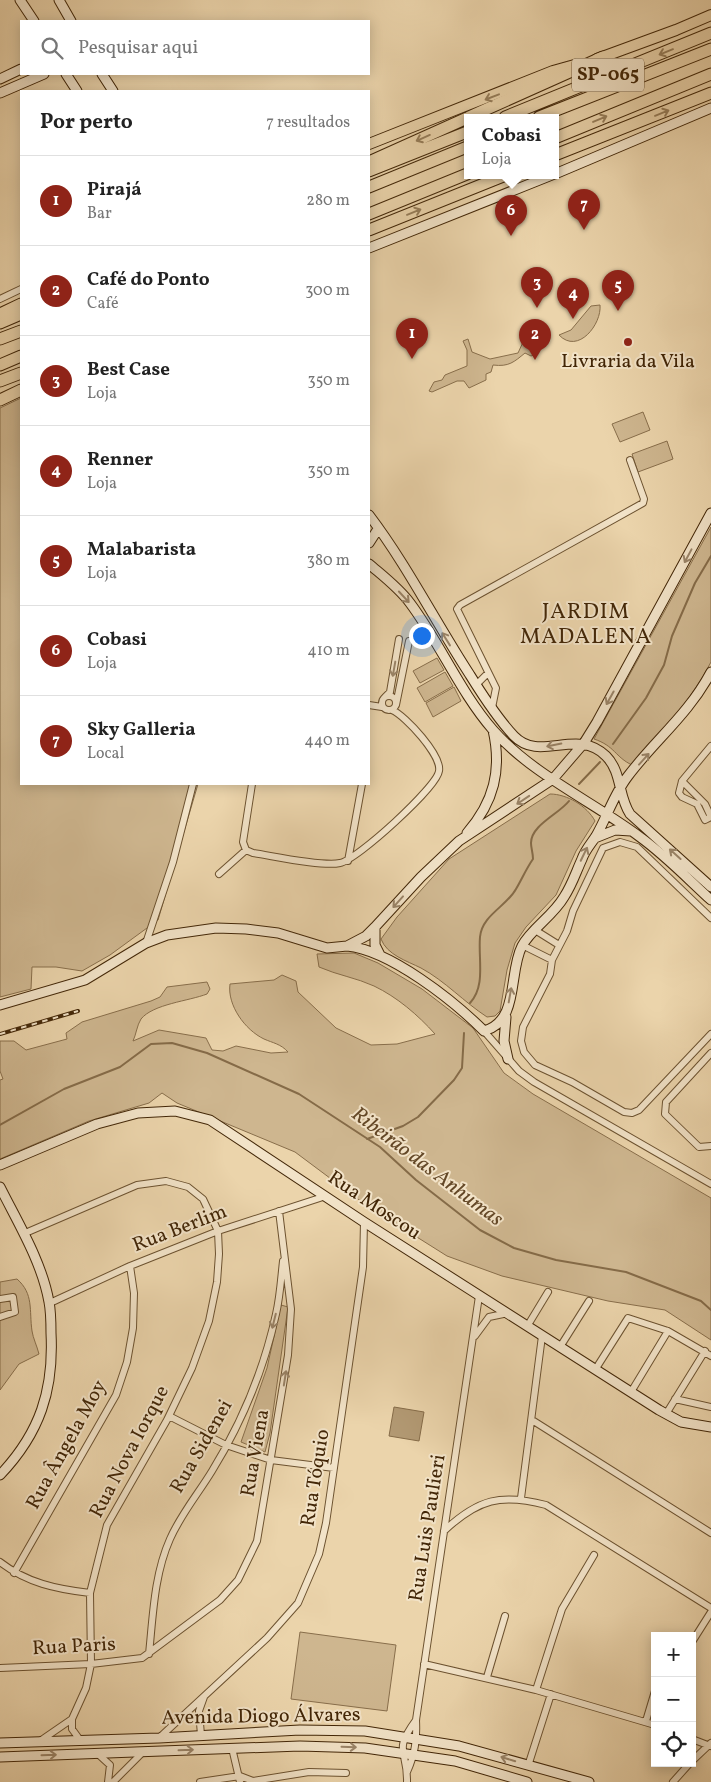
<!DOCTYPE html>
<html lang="pt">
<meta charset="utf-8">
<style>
:root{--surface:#fff;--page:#f2f2f2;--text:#222;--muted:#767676;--line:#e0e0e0;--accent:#8f2418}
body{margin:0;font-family:Vollkorn,serif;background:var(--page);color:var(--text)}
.controls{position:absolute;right:15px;bottom:15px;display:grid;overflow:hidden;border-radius:0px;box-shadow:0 2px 12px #0003}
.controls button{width:45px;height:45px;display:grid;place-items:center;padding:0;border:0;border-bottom:1px solid var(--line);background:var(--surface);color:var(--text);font:25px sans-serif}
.you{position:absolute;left:421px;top:635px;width:18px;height:18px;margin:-12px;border:4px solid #fff;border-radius:50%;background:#1a73e8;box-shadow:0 0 0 8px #1a73e833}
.badge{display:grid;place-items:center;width:32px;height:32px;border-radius:50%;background:var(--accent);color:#fff;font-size:16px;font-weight:700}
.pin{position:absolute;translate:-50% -41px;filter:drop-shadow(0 1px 2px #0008)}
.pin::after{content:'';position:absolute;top:26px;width:18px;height:15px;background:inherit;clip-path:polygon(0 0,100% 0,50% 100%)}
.popup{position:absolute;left:464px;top:114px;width:95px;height:65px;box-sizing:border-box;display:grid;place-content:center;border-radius:0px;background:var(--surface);filter:drop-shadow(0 1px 4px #0005);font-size:16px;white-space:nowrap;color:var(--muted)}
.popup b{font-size:19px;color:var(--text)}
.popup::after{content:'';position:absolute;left:50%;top:100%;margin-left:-10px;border:10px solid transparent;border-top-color:var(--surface)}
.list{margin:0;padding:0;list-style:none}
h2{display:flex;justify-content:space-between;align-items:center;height:65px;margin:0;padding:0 20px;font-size:21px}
h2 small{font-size:16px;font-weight:400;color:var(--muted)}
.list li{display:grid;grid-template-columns:32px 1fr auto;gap:15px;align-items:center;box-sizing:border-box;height:90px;padding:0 20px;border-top:1px solid var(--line)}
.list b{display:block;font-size:19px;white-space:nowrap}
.list p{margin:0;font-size:16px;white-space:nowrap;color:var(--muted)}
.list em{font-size:16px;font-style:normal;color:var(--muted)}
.icon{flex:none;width:28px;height:28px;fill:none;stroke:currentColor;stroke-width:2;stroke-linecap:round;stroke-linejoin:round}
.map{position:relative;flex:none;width:711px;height:1782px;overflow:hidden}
.search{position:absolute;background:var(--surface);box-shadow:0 2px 12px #0003;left:20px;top:20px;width:350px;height:55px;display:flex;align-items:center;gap:12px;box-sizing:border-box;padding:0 18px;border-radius:0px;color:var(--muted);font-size:19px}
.panel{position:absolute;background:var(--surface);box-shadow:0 2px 12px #0003;left:20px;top:90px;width:350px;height:695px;border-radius:0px}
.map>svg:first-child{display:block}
</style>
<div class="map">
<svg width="711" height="1782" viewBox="0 0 711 1782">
<rect width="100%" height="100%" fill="#ebd4ab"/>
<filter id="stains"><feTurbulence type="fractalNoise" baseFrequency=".004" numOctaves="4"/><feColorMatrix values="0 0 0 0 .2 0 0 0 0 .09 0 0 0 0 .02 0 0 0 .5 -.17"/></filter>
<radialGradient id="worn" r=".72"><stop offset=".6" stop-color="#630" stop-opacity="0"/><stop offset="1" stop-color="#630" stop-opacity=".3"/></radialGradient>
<!-- green -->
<path fill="#ceb68f" stroke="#886e4b" d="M600,305C602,324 578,355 559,335L571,330L591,306Z
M468,339L472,352L490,359L518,353L524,340L533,342L541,340L536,354L531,356L525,353C514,362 509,367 493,365L491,372L486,374V380L469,388L464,381H457L432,392L429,391L434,382L442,380L445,375L467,366V350L463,341Z
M21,398V784H198L158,920L110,955L82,971L56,967H32L31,989L0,997V408Z
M643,412L650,430L620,442L612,424Z
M667,441L673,459L638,472L632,454Z
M711,527V662C691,701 661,733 632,765C615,757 615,746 594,739Z
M437,658L444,670L420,683L413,671Z
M445,672L453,686L425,702L417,688Z
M454,687L461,701L433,717L426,703Z
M550,794C567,794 587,806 595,821L576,851L556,895L526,927L515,943L507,970L500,1011L495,1016L487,1017C464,1002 445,981 421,968C407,961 387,955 381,939L397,917L449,859Z
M354,953L378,963L422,989L473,1028L504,1073L533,1094L711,1198V1340L665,1310L608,1301L502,1276L447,1256L366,1205L295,1152L177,1103L162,1093L149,1103L89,1121L0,1159V1080L3,1079L0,1071V1041H14L26,1050L67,1039L66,1033L82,1022L151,1001L160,997L167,987L207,982L210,989L207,994C189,1001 153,1004 141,1019C137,1025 136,1035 133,1041L159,1030L206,1038L212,1050L223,1051L236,1046L271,1053L288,1052C281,1044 273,1043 264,1039C245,1030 227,1005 230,984L274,980L282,975L296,981L298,992L336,1028L371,1045L397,1044L435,1034C418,1015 397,997 374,986C357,978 337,975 319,967L317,954Z
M17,1279C34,1294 29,1310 32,1331C33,1338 37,1346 39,1354L19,1364L0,1390V1282Z
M281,1305L288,1307L270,1433L265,1452L241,1442L267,1368Z
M300,1632L396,1645L387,1711L291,1699Z"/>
<!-- water -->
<path fill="#b29973" stroke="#856b48" d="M394,1407L424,1412L419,1441L389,1436Z"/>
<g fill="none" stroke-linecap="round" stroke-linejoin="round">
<!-- stream -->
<path stroke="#856b48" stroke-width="2" d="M613,744L646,698L664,665L672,636L695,583L711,556
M579,784L600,762
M470,1003C486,986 478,959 480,937C482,915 507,906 516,889C522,879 526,869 533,859C533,853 531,848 531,843C531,825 559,814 569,801
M0,1125L64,1089L120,1067L151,1044L172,1043L207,1053L299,1094L380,1147L416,1180L480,1230L514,1248L556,1260L626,1272L701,1301L711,1310
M367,1139L403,1126L418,1117L454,1080L462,1068L464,1033"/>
<!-- street casing -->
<g stroke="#6c5230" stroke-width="8">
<path id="street" d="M0,299L21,289
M476,685L488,673
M382 703a7 7 0 1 1 14 0a7 7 0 1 1-14 0Z
M385,697L390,692L399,639
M369,705L382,707
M396,705L409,641
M492,708L496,688L457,609L460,605L643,503L644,499L630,460
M711,746L682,781L679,793L682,797L697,804L705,820L711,817
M682,781L705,804L711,817
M252,784L243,842L246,850L253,853C273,856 323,867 340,863C357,860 437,787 439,771C442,756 406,716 392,710
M348,861L362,784
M219,874L246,850
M711,918L637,847L620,842L603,848L573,911L567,931L552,960L550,974L523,1027L521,1041L524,1052L535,1065L572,1082L624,1112L632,1113L639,1110L711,1034
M535,930L559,945
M146,943L173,862L193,784
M522,945L552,960
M484,1031L519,1071L534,1082L711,1184
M711,1053L666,1102L665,1114L699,1147L711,1146
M23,1234L137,1185L166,1181L188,1187L203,1199L218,1231L219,1254L217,1282L209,1321L192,1368L167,1420L107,1525L90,1593L91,1664L86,1688L72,1719V1729L80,1740
M0,1299L13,1297L15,1312L0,1317
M50,1303L130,1266L218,1231L326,1196
M528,1325L548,1292
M475,1336L489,1317L508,1313
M560,1347L589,1301
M595,1370L628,1318L668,1331L711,1356
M631,1392L668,1331
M675,1399L711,1407
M666,1414L705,1351
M169,1416L226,1445L271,1460L334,1468
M532,1420L711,1533
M521,1498L542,1336
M444,1531C478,1499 501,1493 546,1505L711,1608
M0,1562C27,1583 56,1589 90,1593
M14,1573L116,1395L127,1362L133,1328L134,1293L130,1266
M692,1642L711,1612
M149,1654C153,1616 154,1575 170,1539C181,1514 198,1494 212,1471C241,1424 264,1369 276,1314C280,1297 281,1279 283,1261
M424,1664L536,1690L655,1725
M0,1668L91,1664L142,1658L220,1600L238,1580L257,1541L288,1355L291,1309L279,1211
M487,1677L505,1616
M536,1690L562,1609L594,1555
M646,1721L655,1691
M201,1735L199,1711L204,1697
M159,1738L267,1638L298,1603L319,1554L326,1523L363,1267L364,1222
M692,1739L710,1746
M40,1741L72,1719
M232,1748L240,1782
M98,1754L110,1765L108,1782
M692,1761L711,1743
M528,1766L551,1694
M407,1772C415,1754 417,1740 416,1720L479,1296
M113,1782L143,1752
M200,1782L240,1776L253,1781L309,1772L346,1773
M407,1782C408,1749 392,1753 416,1720
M673,1782L690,1763"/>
</g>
<!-- secondary casing -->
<g stroke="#422607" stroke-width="11">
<path id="secondary" d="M20,0L34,21
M59,0L71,21
M66,74L77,91
M102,74L113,91
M0,79L21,69
M0,93L44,74
M555,174L711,108
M369,248L552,175
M369,515C407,565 436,623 470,675C483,696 497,718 514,736C540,763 577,727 606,756C622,772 618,796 630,814L711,887
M369,543L378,529
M369,564C383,576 399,588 410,603C440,643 460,692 493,730C533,775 592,801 640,837C665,855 688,879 711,900
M467,833C494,802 502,770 493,730
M595,838L615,830L631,831
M375,927V945L380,955
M347,946C390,950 454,1001 484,1031C520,1021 508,973 522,946C531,929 553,916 564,897C572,885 576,872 582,859C585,850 591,844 596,836C607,817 614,794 628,776C656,739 688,715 711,672
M0,1005L85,980L146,943L167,935L216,928L246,929L278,933L327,948L347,946L366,936L375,927L421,877L459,841L553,779L584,743L597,722L711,513
M506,1017L504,1041L508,1059
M0,1165L97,1124L138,1113L175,1111L210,1120L364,1222L659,1410L681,1422L711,1427
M0,1187C18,1223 42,1262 49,1302C51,1312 51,1323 51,1333C54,1390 40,1433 0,1475
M0,1743L159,1738L300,1730L365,1731L459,1746L589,1782
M0,1757L300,1746L365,1748L455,1761L527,1782"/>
</g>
<!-- primary casing -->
<g stroke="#422607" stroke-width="12">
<path id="primary" d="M597,59L676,30L711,15
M369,144L553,71L578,64"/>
</g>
<!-- highway casing -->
<g stroke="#422607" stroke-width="13">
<path id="highway" d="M469,117L603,57
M505,117L711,33
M539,117L711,49
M555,138L711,74
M555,155L711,93
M369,162L467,118
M369,171L467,132
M369,187L467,147
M369,214L467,174
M369,230L506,175
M0,314L21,304
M0,323L21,314
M0,339L21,331
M0,365L21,356
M0,381L21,373
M0,400L21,390"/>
</g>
<!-- street -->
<use href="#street" stroke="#f2e3c8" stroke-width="6"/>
<!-- secondary -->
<use href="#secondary" stroke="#f2e3c8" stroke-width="9"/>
<!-- primary -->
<use href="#primary" stroke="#ebd4ab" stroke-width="10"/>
<!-- highway -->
<use href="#highway" stroke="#ebd4ab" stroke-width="11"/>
<!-- rail casing -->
<g stroke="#422607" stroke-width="4">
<path id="rail" d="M0,1034L78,1011"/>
</g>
<!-- rail -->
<use href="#rail" stroke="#f2e3c8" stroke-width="2" stroke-dasharray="5.5" stroke-linecap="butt"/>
</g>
<!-- one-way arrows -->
<defs><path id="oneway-shaft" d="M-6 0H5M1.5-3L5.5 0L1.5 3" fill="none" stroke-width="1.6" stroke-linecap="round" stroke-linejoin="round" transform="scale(1.25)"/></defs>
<g stroke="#967d59">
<use href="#oneway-shaft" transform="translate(666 52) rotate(158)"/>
<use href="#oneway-shaft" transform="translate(492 97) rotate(159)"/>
<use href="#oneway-shaft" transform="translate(662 113) rotate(-22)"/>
<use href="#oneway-shaft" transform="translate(600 119) rotate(-23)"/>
<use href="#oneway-shaft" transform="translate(423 138) rotate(156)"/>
<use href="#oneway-shaft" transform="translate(414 212) rotate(-22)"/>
</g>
<g stroke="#9a8468">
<use href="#oneway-shaft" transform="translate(688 556) rotate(118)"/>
<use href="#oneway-shaft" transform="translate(404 597) rotate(47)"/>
<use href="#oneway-shaft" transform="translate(446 639) rotate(-122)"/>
<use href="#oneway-shaft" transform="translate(394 669) rotate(100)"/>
<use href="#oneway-shaft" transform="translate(610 698) rotate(119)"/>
<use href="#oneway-shaft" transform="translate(554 745) rotate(169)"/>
<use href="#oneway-shaft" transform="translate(644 759) rotate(-48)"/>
<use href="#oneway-shaft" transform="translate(523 800) rotate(146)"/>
<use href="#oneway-shaft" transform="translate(584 854) rotate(-64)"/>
<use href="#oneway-shaft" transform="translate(675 854) rotate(-138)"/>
<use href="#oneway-shaft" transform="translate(398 902) rotate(132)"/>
<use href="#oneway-shaft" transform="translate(510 995) rotate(-80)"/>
<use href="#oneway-shaft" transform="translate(274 1321) rotate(104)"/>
<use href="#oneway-shaft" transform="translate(285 1378) rotate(-81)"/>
<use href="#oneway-shaft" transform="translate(349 1747) rotate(2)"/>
<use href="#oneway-shaft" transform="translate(186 1750) rotate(-2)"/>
<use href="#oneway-shaft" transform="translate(49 1755) rotate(-2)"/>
<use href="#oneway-shaft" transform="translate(508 1759) rotate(-163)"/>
</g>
<!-- markers -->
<circle fill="#8f2418" stroke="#f2e3c8" stroke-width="2" cx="628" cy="342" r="5"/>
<g text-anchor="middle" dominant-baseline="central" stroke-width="4" stroke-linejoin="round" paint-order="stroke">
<!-- shield labels -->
<rect fill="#f2e3c8" stroke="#775f41" stroke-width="1" x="572" y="58.5" width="72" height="33" rx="4"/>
<g font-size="19" font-weight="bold" fill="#422607">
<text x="608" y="75">SP-065</text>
</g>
<!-- poi labels -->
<g font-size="20" fill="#422607" stroke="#f2e3c8">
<text x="628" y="362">Livraria da Vila</text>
</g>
<!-- street labels -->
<g font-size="20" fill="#422607" stroke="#f2e3c8">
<text transform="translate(374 1206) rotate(34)">Rua Moscou</text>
<text transform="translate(180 1229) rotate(-21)">Rua Berlim</text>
<text transform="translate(67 1445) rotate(-61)">Rua Ângela Moy</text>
<text transform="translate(202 1447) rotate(-60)">Rua Sidenei</text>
<text transform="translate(130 1452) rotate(-62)">Rua Nova Iorque</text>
<text transform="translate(256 1453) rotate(-80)">Rua Viena</text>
<text transform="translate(316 1478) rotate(-81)">Rua Tóquio</text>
<text transform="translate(428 1528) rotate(-81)">Rua Luis Paulieri</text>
<text transform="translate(74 1647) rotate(-3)">Rua Paris</text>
<text transform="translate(261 1717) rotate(-1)">Avenida Diogo Álvares</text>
</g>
<!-- water labels -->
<g font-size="21" font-style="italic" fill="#644827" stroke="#f2e3c8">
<text transform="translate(427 1167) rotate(37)">Ribeirão das Anhumas</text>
</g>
<!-- quarter labels -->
<g font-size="22" letter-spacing="1" fill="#422607" stroke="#f2e3c8">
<text x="586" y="612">JARDIM<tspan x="586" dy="25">MADALENA</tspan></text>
</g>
</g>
<rect width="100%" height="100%" filter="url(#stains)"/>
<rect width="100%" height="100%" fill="url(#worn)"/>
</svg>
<div class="controls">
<button>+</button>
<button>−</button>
<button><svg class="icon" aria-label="locate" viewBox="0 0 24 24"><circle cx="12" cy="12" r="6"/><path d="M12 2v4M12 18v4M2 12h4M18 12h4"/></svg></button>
</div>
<div class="you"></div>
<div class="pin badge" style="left:412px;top:359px">1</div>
<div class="pin badge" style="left:535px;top:360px">2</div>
<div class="pin badge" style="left:537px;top:308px">3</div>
<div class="pin badge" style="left:573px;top:319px">4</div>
<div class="pin badge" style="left:618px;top:311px">5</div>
<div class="pin badge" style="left:511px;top:236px">6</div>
<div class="popup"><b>Cobasi</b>Loja</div>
<div class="pin badge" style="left:584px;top:230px">7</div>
<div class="search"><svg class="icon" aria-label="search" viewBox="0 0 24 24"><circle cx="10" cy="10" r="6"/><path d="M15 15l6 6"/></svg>Pesquisar aqui</div>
<section class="panel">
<h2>Por perto<small>7 resultados</small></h2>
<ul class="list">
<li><span class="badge">1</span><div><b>Pirajá</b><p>Bar</p></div><em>280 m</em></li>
<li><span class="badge">2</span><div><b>Café do Ponto</b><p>Café</p></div><em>300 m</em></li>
<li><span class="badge">3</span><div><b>Best Case</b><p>Loja</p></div><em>350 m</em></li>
<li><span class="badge">4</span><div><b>Renner</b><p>Loja</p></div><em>350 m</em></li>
<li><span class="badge">5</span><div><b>Malabarista</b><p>Loja</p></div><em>380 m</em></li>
<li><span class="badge">6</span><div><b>Cobasi</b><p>Loja</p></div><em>410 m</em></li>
<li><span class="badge">7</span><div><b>Sky Galleria</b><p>Local</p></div><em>440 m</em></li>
</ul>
</section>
</div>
